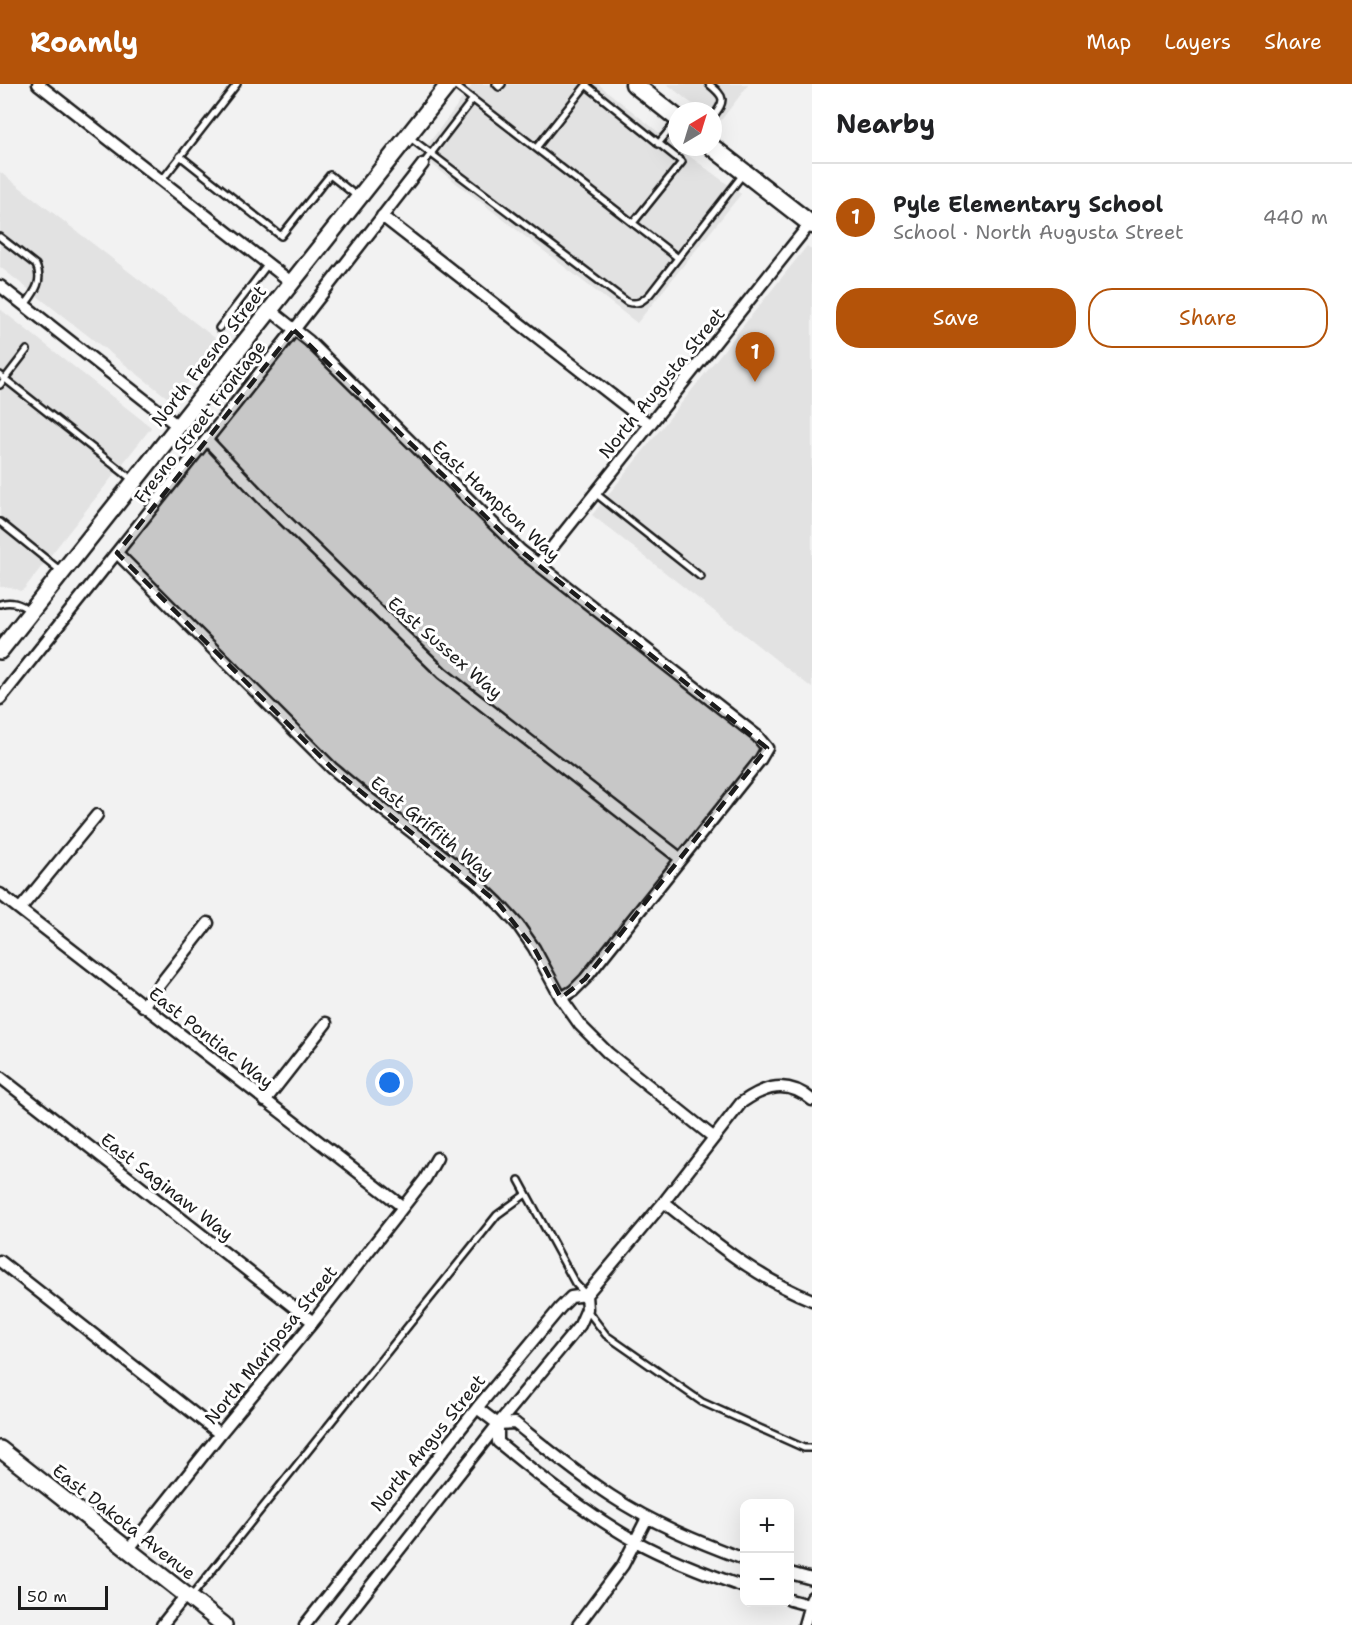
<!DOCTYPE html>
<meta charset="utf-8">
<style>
:root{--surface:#fff;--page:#f2f2f2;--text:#202124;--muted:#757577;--line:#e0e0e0;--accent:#b45309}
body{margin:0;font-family:"Shantell Sans",sans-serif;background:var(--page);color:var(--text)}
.controls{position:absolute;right:18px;bottom:18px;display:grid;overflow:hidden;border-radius:12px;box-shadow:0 6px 24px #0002}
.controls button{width:54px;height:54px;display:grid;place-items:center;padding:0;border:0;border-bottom:2px solid var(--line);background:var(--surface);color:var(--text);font:30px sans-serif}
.compass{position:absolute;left:668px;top:18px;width:54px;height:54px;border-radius:50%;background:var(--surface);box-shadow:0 6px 24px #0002;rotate:38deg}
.scale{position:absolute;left:18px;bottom:15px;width:90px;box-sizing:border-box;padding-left:6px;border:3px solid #1c1c1c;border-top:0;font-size:16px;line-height:21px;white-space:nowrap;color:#1c1c1c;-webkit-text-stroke:4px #fff;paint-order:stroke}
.you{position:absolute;left:390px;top:999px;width:21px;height:21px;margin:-15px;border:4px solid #fff;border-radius:50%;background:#1a73e8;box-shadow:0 0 0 9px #1a73e833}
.badge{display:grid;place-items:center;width:39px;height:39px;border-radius:50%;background:var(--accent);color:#fff;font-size:20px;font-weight:700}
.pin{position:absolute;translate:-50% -50px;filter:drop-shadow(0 2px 3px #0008)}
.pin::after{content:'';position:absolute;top:32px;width:21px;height:18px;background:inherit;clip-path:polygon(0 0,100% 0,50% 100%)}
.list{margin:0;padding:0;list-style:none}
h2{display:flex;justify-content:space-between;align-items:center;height:78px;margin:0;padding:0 24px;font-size:26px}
h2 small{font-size:20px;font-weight:400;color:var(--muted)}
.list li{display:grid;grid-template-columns:39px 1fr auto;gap:18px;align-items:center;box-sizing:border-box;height:108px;padding:0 24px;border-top:2px solid var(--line)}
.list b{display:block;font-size:22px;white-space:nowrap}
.list p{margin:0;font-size:20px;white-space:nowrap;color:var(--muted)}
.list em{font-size:20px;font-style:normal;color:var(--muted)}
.actions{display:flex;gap:12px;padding:18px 24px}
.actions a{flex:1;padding:14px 0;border:2px solid var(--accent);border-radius:24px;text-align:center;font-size:21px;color:var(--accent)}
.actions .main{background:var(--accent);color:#fff}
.map{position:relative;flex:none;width:812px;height:1541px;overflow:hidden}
header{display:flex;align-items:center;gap:36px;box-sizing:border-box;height:84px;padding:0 30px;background:var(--accent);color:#fff}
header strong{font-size:28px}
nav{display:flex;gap:33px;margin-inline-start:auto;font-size:21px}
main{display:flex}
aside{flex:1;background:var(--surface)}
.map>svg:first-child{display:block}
</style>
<header>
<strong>Roamly</strong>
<nav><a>Map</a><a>Layers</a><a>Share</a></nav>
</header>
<main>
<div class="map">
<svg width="812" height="1541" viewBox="0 0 812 1541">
<rect width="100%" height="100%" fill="#f2f2f2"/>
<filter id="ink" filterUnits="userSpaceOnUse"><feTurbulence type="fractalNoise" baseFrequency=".0167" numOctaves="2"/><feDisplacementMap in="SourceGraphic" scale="12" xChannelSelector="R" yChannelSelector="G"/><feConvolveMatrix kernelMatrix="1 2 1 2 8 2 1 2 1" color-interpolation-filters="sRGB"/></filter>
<g filter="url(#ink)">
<!-- built -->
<path fill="#e2e2e2" d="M473,0H598L677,63L741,110L637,239L420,71Z
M667,0H749L718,40L713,37V27H701Z
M0,88L220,258L176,313L168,314L0,183Z
M807,162L812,166V604L592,431Z
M0,225L151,343L150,345L24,505L20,507L11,503H0Z"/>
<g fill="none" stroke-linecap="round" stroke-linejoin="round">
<!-- lane casing -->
<g stroke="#1c1c1c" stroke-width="10">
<path id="lane" d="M453,0L678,174
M496,0L499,3L502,0
M709,0C725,13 726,16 713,33
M586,1L682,78L633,139
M409,53L627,218C637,221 642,218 650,210L744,89
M658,60L677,37
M536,64L587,0
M180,72L281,152L330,91L359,114
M423,80L473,15
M162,96L237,0
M0,153L36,181C44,197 34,209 25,221
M219,244L268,180
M0,291L134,397
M0,301L27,266
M595,409L701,493
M0,438L62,488
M0,520C11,516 20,520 29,526
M519,1096L575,1199L586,1211
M587,1226L606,1251L702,1318L804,1364H812
M191,1513L497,1131L526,1110"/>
</g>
<!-- street casing -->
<g stroke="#1c1c1c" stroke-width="15">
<path id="street" d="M38,0L291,198
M382,132L650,341
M0,202L179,343
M270,226L309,257L521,467L757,652L767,664L760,676L585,895L573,907L561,914
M207,356L262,414L442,589L681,775
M117,469L332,684L367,713L474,796L498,819L518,841L534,864L561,914L580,941L608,969L713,1053
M538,481L812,137
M0,615L294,246L423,80
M0,810L403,1123
M20,825L97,731
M143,922L208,839
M0,993L313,1238
M265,1017L326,939
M664,1118C712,1156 754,1193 812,1216
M0,1177L220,1350
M477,1324L498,1340L515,1339C546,1364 577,1390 611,1412C652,1439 698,1458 744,1475
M498,1340V1358C542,1394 586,1429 635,1457C670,1476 707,1490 744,1503
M128,1466L220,1350L313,1238L425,1095L437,1074
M790,1489L812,1495
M790,1516L812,1522
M162,1541L186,1511
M305,1541L477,1324L560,1224L571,1213L586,1211L664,1118L741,1019C765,1002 787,995 812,1016
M340,1541L498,1340L580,1241L587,1225L586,1211
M578,1541L623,1481L647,1434
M804,1541L812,1513"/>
</g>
<!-- secondary casing -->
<g stroke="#1c1c1c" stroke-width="20">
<path id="secondary" d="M0,567L449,0
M0,1365L224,1541"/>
</g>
<!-- primary casing -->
<g stroke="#1c1c1c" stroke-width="21">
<path id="primary" d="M634,0L677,34
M712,63L812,141"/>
</g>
<!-- lane -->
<use href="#lane" stroke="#fff" stroke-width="5"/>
<!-- street -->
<use href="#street" stroke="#fff" stroke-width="10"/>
<!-- secondary -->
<use href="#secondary" stroke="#fff" stroke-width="15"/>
<!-- primary -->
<use href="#primary" stroke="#fff" stroke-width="16"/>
</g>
</g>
<!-- marked area -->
<path fill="#1c1c1c" fill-opacity="0.2" stroke="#1c1c1c" stroke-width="4.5" stroke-dasharray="12 8" stroke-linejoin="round" d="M294,246L521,467L767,664L585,895L561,914L534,864L498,819L332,684L117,469Z"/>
<g text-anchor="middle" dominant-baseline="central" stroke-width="6" stroke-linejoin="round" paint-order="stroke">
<!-- street labels -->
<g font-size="18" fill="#1c1c1c" stroke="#fff">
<text transform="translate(209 272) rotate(-52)">North Fresno Street</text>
<text transform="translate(662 299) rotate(-51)">North Augusta Street</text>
<text transform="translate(200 338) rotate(-52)">Fresno Street Frontage</text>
<text transform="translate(496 417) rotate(43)">East Hampton Way</text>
<text transform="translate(445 564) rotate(41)">East Sussex Way</text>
<text transform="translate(432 744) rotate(39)">East Griffith Way</text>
<text transform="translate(211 954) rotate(38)">East Pontiac Way</text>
<text transform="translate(167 1103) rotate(38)">East Saginaw Way</text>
<text transform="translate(271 1261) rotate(-51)">North Mariposa Street</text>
<text transform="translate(428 1359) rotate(-51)">North Angus Street</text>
<text transform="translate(124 1438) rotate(38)">East Dakota Avenue</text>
</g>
</g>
</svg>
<div class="controls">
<button>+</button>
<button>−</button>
</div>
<svg class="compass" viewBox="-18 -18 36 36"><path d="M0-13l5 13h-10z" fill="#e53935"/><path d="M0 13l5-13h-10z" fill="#757577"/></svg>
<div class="scale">50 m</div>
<div class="you"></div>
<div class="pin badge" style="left:755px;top:298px">1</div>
</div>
<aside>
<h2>Nearby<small></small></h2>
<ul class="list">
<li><span class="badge">1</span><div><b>Pyle Elementary School</b><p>School · North Augusta Street</p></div><em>440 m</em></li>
</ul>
<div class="actions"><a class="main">Save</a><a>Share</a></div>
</aside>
</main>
